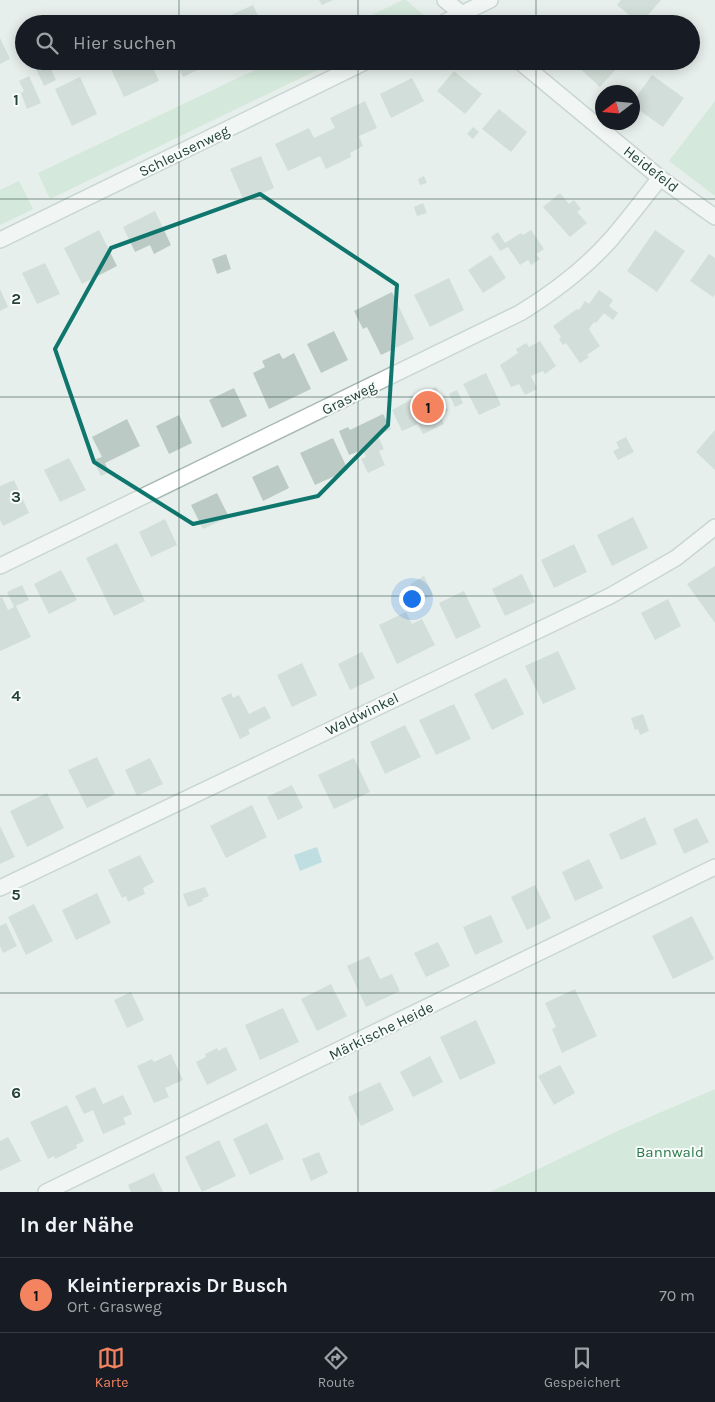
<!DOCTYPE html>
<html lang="de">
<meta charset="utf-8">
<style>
:root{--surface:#171b24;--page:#20242c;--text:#f1f3f6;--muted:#9ea1a6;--line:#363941;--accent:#f4845f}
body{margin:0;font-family:Karla,sans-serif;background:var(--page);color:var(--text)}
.compass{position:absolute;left:595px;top:85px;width:45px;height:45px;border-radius:50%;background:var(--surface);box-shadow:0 2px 12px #0003;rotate:254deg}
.you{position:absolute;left:411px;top:598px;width:18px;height:18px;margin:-12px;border:4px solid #fff;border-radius:50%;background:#1a73e8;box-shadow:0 0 0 8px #1a73e833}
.badge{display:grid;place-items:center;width:32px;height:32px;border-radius:50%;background:var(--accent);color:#111;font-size:16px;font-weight:700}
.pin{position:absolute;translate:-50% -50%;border:2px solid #fff;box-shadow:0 1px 5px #0006}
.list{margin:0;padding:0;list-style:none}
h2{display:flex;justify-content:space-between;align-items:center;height:65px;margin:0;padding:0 20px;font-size:21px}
h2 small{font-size:16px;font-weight:400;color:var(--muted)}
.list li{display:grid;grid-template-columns:32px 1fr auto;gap:15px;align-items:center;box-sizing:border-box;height:75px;padding:0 20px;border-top:1px solid var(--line)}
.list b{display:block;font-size:19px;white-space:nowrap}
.list p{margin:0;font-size:16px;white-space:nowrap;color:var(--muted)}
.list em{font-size:16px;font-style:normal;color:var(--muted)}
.icon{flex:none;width:28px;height:28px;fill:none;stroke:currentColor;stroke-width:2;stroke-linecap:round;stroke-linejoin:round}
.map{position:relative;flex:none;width:715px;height:1192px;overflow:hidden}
.search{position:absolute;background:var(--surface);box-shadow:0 2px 12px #0003;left:15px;right:15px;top:15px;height:55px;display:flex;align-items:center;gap:12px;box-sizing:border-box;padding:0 18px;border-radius:28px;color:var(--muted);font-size:19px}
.sheet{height:140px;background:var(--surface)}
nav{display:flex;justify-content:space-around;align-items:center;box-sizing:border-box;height:70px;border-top:1px solid var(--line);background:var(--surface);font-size:14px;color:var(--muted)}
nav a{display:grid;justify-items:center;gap:2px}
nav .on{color:var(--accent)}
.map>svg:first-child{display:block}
</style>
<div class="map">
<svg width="715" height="1192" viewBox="0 0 715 1192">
<rect width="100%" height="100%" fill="#e6efeb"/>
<!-- green -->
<path fill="#bfe0c8" d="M403,0H406L426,17L414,24H353Z
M274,61H336L50,199L38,173Z
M715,101V196L669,161Z
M19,181L33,209L0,225V190Z
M715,1089V1192H490L622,1129Z"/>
<!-- water -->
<path fill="#8ec9d4" d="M317,847L322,862L300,871L294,855Z"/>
<!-- building -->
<path fill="#bbcac4" d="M319,0H333L322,5Z
M621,0H661L640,24L617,5Z
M253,5L262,24H217L216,22Z
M0,38L10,59L0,64Z
M41,61H51L54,68L51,69L56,80L44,86L34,64Z
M117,61H150L159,81L124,97L109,65Z
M175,61H206L208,65L183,77Z
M572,61H611L618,67L600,87Z
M454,71L482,94L465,114L437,91Z
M652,75L684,98L663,127L632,105V103Z
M29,76L41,103L27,109L21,93L24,91L19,81Z
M80,77L97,114L72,126L55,89Z
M412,78L424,101L391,118L380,94Z
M365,101L377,128L359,136L363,146L350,153L351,157L326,169L320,156L288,171L275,144L309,128L314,138L335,128L330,118Z
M499,109L527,132L511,152L482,129Z
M473,127L479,132L473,139L467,134Z
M261,156L274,188L244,201L230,169Z
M424,176L427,183L420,185L418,179Z
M560,193L569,204L574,200L581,209L577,212L587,223L570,237L543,207Z
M423,203L427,213L417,216L414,207Z
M155,211L171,245L154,254L150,245L135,252L123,227Z
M99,230L117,266L82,284L64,248Z
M531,230L544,249L536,254L540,259L531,265L528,260L520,265L508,247L500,251L491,237L498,232L505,243L521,233L523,235Z
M655,230L685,251L657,292L627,271Z
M226,254L231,269L217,274L212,259Z
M709,254L715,258V294L713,297L690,281Z
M491,255L506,278L483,293L468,270Z
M45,263L60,294L37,304L22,273Z
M449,278L464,310L430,327L414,295Z
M0,289L8,307L0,311Z
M599,290L613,300L609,306L618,313L613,320L604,313L596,323L594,322L589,329L600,346L587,355L589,357L580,363L566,343L563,345L559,339L561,337L553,326L577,309L579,310L585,301L589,304Z
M392,292L414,339L381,355L367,327L363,329L354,311Z
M334,331L348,360L321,373L307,344Z
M540,341L556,366L545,374L543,371L531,376L537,389L525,395L519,384L511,387L500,365L518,353L516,349L526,343L529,347Z
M279,353L283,359L294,353L311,389L269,409L253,373L265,367L262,361Z
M486,373L501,405L479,415L463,384Z
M436,387L448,411L440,415L444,424L423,434L418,424L402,431L392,410L416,397L417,399L425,395L424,393Z
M234,388L247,416L222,428L209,400Z
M457,390L463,403L455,407L449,394Z
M383,414L391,429L378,436L384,449L379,451L385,465L368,473L361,459L366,457L363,450L349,455L339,431L348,427L350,430Z
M179,415L192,443L169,454L156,426Z
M127,419L140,446L105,463L109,472L101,476L93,460L102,457L92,437Z
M715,430V470L696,452Z
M626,437L634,452L618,460L613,451L619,448L616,442Z
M333,438L348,470L315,485L300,453Z
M69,458L86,490L60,502L44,470Z
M278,465L289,488L263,501L252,477Z
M14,480L29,513L3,526L0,520V486Z
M217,493L229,517L203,529L191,505Z
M633,517L648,548L612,566L597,535Z
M165,519L177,545L151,557L139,532Z
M117,543L145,601L114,616L86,558Z
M574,544L587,572L554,588L541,560Z
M715,566V623L687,584Z
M61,570L77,600L49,614L34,584Z
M522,574L535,602L505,616L492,589Z
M424,576L433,595L418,602L410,584Z
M22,585L29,600L16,606L31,637L0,651V598L2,597L8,610L14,607L7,592Z
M464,591L481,627L456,639L439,603Z
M668,599L681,626L655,640L641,613Z
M406,612L412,624L422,619L435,645L397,664L379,625Z
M558,651L576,689L543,704L525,666Z
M362,652L375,678L350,690L338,664Z
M302,663L317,695L292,707L277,675Z
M506,678L524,714L492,730L474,694Z
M231,693L233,698L239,695L249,714L265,706L271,718L248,730L250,734L240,739L221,698Z
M454,704L471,739L436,755L419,720Z
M643,714L649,731L640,735L638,729L635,730L631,718Z
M405,725L421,757L385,774L370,742Z
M97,757L115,794L87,808L68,770Z
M150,758L163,784L137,796L125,770Z
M354,758L370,792L334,809L318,775Z
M292,785L303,808L278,820L267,797Z
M47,793L64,828L27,847L10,811Z
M252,805L267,837L226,858L210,826Z
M645,817L657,844L621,860L609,834Z
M697,818L709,842L684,854L673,829Z
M0,826L15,857L0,864Z
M140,855L154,882L143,888L145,894L128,902L126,896L122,898L108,870Z
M589,859L603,888L575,901L562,872Z
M535,885L551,918L527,930L511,897Z
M205,887L209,896L202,899L203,901L188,907L183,894Z
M97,893L111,923L76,940L62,910Z
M34,904L53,941L26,955L8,917Z
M491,915L503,942L475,955L463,927Z
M692,916L714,959L673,979L652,936Z
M6,923L17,946L3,953L0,946V926Z
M438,942L450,966L426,977L414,953Z
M369,956L380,979L392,974L400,991L366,1007L347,966Z
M331,984L347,1016L317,1031L301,999Z
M575,989L597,1036L562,1053L552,1029L556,1027L545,1003Z
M131,992L144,1020L127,1028L114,1000Z
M283,1008L299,1042L260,1060L245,1025Z
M476,1020L496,1063L460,1080L440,1037Z
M226,1047L237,1070L207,1085L196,1062L206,1057L205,1054L217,1048L218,1051Z
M171,1054L183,1080L165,1088L169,1097L154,1103L137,1066L152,1059L154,1062Z
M430,1056L443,1082L413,1097L400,1072Z
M560,1065L575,1093L554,1105L538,1076Z
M380,1082L394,1110L361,1126L348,1097Z
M95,1087L103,1104L123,1095L132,1114L123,1118L126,1124L103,1134L93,1110L84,1114L75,1096Z
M67,1105L84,1141L76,1145L77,1148L55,1159L54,1156L48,1159L30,1122Z
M267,1123L284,1159L250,1175L233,1139Z
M8,1137L21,1161L0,1171V1141Z
M219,1140L236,1176L202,1192L185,1157Z
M319,1152L328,1173L311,1181L302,1159Z
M154,1173L163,1192H131L128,1185Z"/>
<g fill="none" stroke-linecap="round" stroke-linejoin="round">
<!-- street casing -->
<g stroke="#a8b8b2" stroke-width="18">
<path id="street" d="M445,0L474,24
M441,24L490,0
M519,61L660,178L715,217
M0,240L367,61
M0,566L520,313C554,292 586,268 612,238C629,218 644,198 660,178
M0,888L610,596L676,558L715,527
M46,1192L715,867"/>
</g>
<!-- street -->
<use href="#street" stroke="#fff" stroke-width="15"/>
</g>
<!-- marked area -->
<path d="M0 0H715V1192H0ZM260,194L397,285L388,425L318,496L193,524L94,462L55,349L111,248Z" fill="#e6efeb" fill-opacity=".55" fill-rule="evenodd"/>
<path fill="none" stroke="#0f766e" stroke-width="4" stroke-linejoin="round" d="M260,194L397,285L388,425L318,496L193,524L94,462L55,349L111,248Z"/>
<!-- grid -->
<path fill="none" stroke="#24423a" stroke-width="1" stroke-opacity="0.55" d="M179,0V24M358,0V24M536,0V24M179,61V1192M358,61V1192M536,61V1192M0,199H715M0,397H715M0,596H715M0,795H715M0,993H715"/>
<g text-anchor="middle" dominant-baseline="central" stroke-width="4" stroke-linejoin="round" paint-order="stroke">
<!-- street labels -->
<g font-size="15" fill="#24423a" stroke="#f7fbf9">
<text transform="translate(184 151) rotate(-26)">Schleusenweg</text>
<text transform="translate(651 169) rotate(38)">Heidefeld</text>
<text transform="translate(349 398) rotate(-26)">Grasweg</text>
<text transform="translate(362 714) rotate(-26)">Waldwinkel</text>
<text transform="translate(381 1031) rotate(-26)">Märkische Heide</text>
</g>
<!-- park labels -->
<g font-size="15" fill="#2d7a4b" stroke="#f7fbf9">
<text x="670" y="1152">Bannwald</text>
</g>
</g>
<g font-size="16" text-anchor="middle" font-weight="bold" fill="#24423a" stroke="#f7fbf9" stroke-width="4" stroke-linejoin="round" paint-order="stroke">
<text x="16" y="105">1</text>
<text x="16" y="304">2</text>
<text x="16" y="502">3</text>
<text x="16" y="701">4</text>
<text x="16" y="900">5</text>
<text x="16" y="1098">6</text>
</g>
</svg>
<svg class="compass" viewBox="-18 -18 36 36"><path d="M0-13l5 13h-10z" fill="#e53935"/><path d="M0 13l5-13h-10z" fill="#9ea1a6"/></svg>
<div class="you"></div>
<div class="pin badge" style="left:428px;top:407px">1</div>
<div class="search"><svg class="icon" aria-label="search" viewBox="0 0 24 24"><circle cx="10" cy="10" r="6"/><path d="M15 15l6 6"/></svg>Hier suchen</div>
</div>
<section class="sheet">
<h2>In der Nähe<small></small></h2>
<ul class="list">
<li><span class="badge">1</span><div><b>Kleintierpraxis Dr Busch</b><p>Ort · Grasweg</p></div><em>70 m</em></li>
</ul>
</section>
<nav>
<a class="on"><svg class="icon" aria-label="map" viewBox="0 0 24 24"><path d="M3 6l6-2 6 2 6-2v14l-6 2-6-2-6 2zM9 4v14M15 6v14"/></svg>Karte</a>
<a><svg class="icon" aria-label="directions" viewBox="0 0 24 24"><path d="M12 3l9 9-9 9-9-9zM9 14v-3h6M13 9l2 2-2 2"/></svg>Route</a>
<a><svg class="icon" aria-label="saved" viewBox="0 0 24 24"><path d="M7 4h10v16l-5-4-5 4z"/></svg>Gespeichert</a>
</nav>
